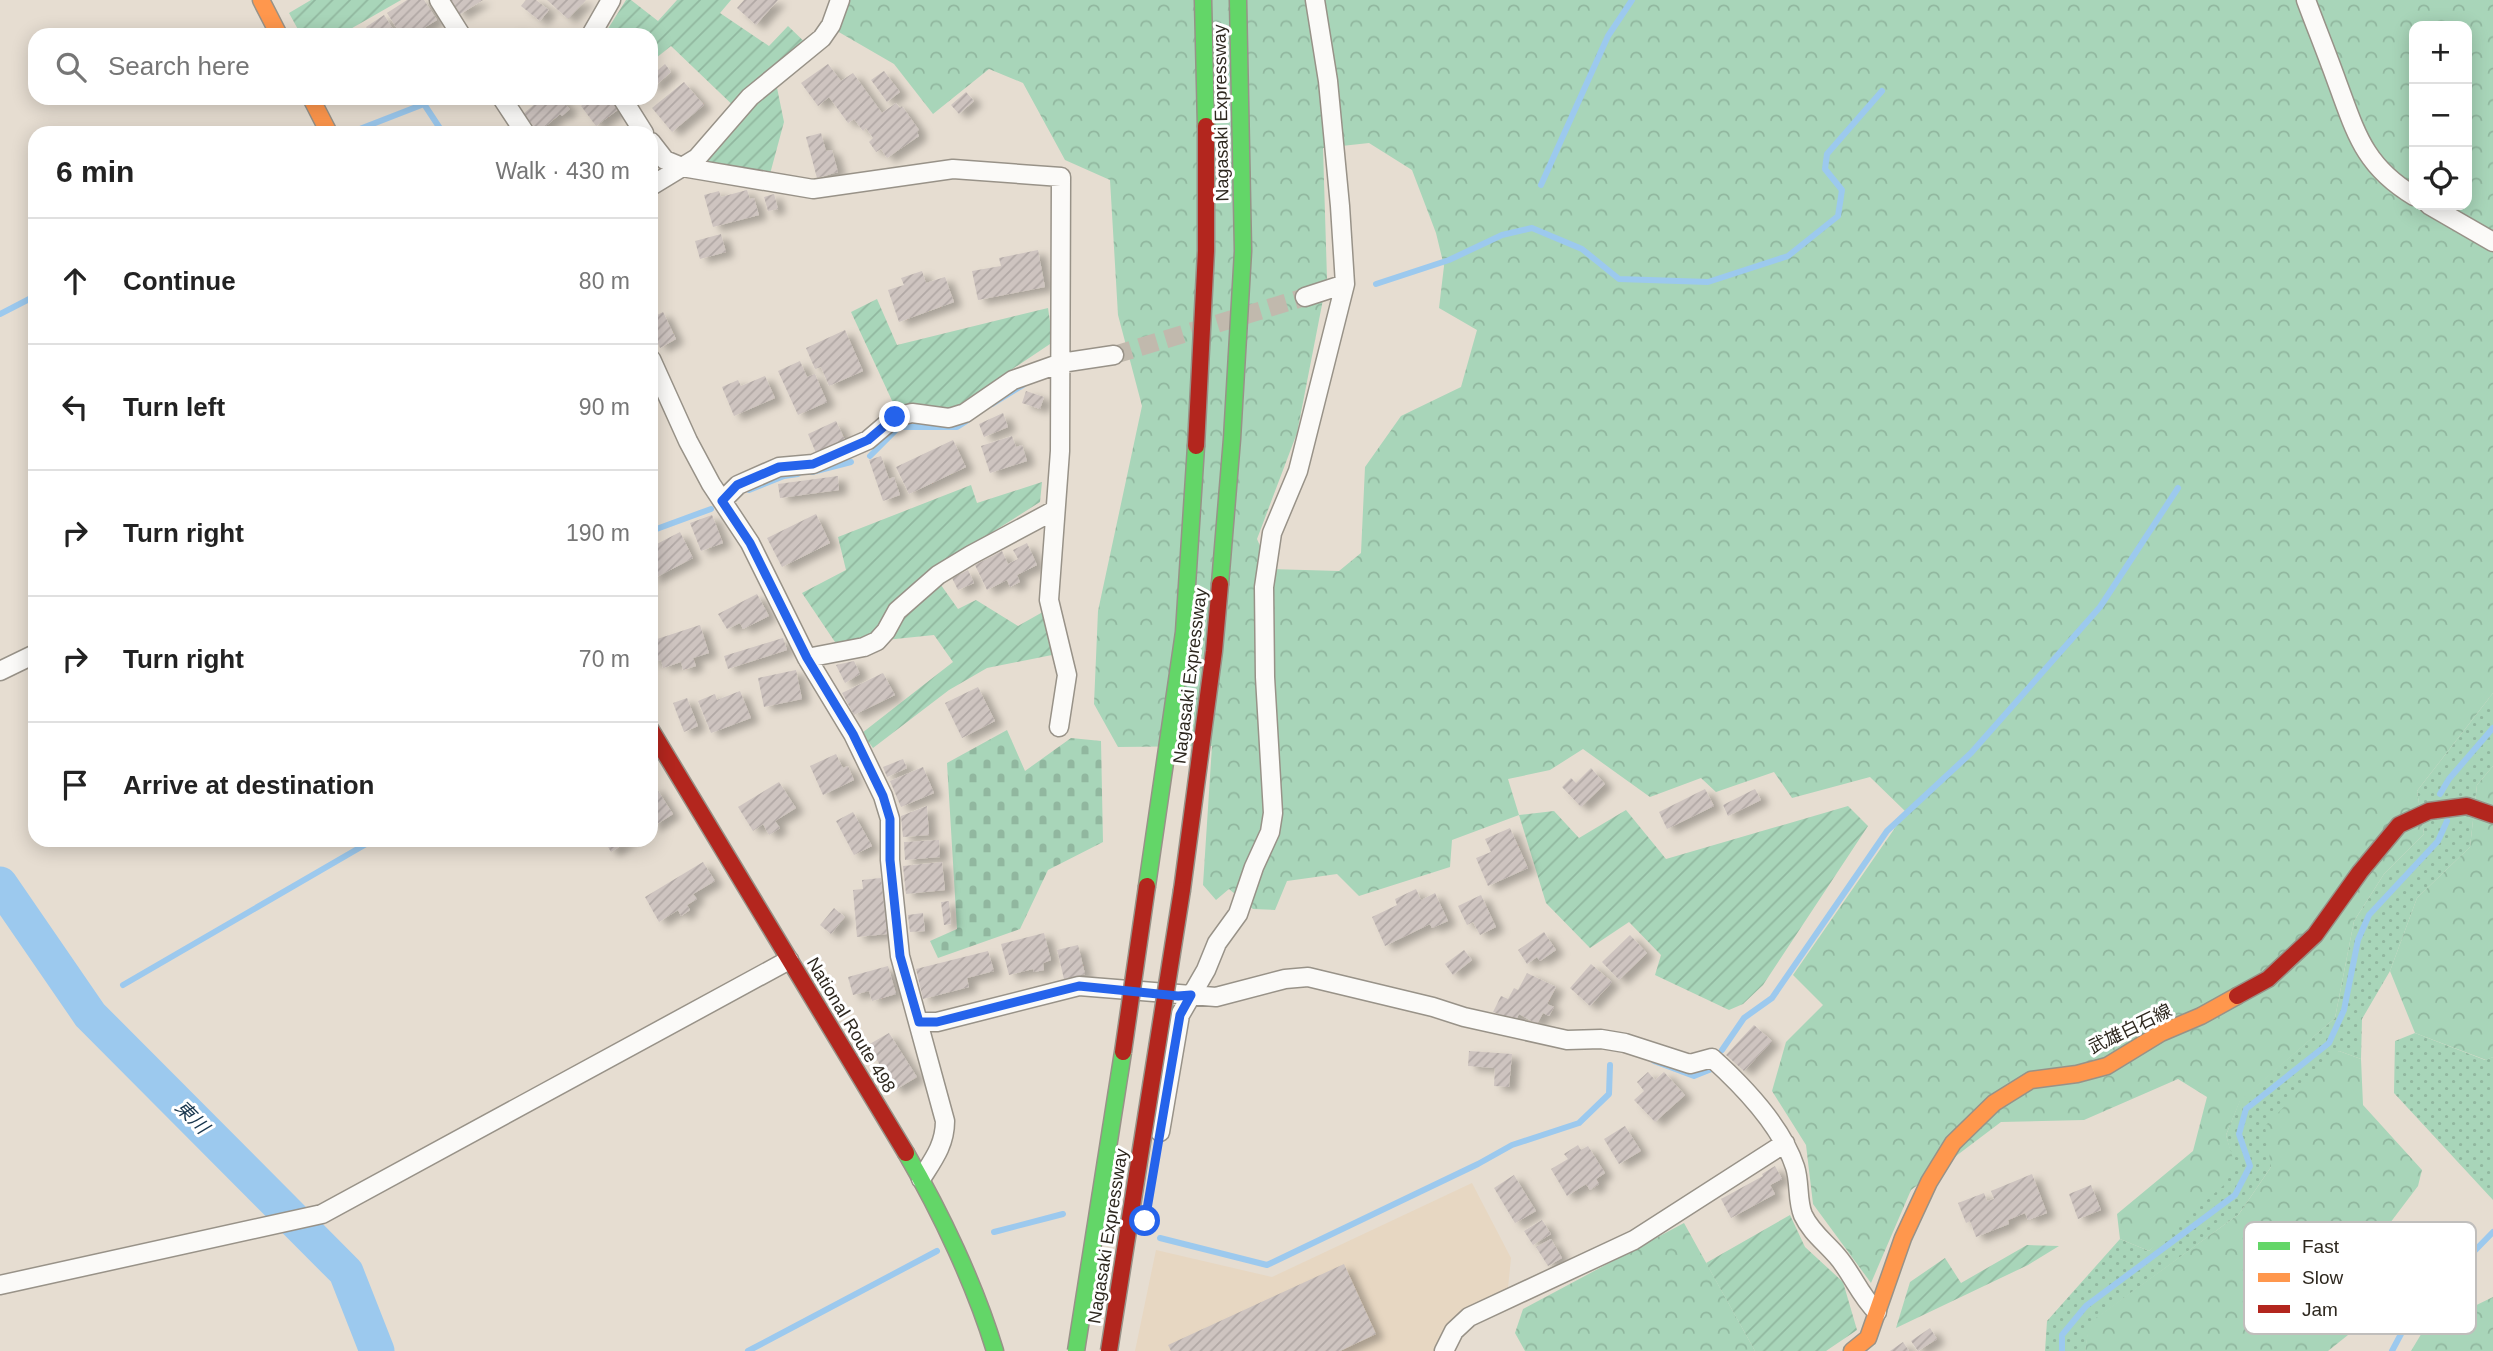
<!DOCTYPE html>
<meta charset="utf-8">
<style>
:root{--surface:#fff;--page:#f2f2f2;--text:#222;--muted:#767676;--line:#e0e0e0}
body{margin:0;font-family:Arial,"Noto Sans JP",sans-serif;background:var(--page);color:var(--text)}
.controls{position:absolute;right:21px;top:21px;display:grid;overflow:hidden;border-radius:14px;box-shadow:0 4px 18px #0003}
.controls button{width:63px;height:63px;display:grid;place-items:center;padding:0;border:0;border-bottom:2px solid var(--line);background:var(--surface);color:var(--text);font:35px sans-serif}
.stop{position:absolute;width:21px;height:21px;margin:-16px;border:5px solid #2563eb;border-radius:50%;background:#fff}
.stop.end{background:#2563eb;border-color:#fff;box-shadow:0 2px 7px #0008}
.list{margin:0;padding:0;list-style:none}
h2{display:flex;justify-content:space-between;align-items:center;height:91px;margin:0;padding:0 28px;font-size:30px}
h2 small{font-size:23px;font-weight:400;color:var(--muted)}
.list li{display:grid;grid-template-columns:46px 1fr auto;gap:21px;align-items:center;box-sizing:border-box;height:126px;padding:0 28px;border-top:2px solid var(--line)}
.list b{display:block;font-size:26px;white-space:nowrap}
.list em{font-size:23px;font-style:normal;color:var(--muted)}
.icon{flex:none;width:38px;height:38px;fill:none;stroke:currentColor;stroke-width:2;stroke-linecap:round;stroke-linejoin:round}
.map{position:relative;flex:none;width:2493px;height:1351px;overflow:hidden}
.search{position:absolute;background:var(--surface);box-shadow:0 4px 18px #0003;left:28px;top:28px;width:630px;height:77px;display:flex;align-items:center;gap:18px;box-sizing:border-box;padding:0 24px;border-radius:21px;color:var(--muted);font-size:26px}
.panel{position:absolute;background:var(--surface);box-shadow:0 4px 18px #0003;left:28px;top:126px;width:630px;height:721px;border-radius:21px}
.map>svg:first-child{display:block}
</style>
<div class="map">
<svg width="2493" height="1351" viewBox="0 0 2493 1351">
<defs>
<pattern id="grass-dots" width="8" height="8" patternUnits="userSpaceOnUse" patternTransform="scale(1.75)"><rect width="8" height="8" fill="#a8d5b9"/><path d="M2 2h.1M6 6h.1" fill="none" stroke="#91b79f" stroke-width="1.8" stroke-linecap="round"/></pattern>
<pattern id="forest-crowns" width="20" height="18" patternUnits="userSpaceOnUse" patternTransform="scale(1.75)"><rect width="20" height="18" fill="#a8d5b9"/><path d="M2 6a3 3 0 1 1 6 0M12 15a3 3 0 1 1 6 0" fill="none" stroke="#91b79f"/></pattern>
<pattern id="cemetery-stones" width="16" height="16" patternUnits="userSpaceOnUse" patternTransform="scale(1.75)"><rect width="16" height="16" fill="#a8d5b9"/><path d="M2 7V4a2 2 0 0 1 4 0v3zM10 15v-3a2 2 0 0 1 4 0v3z" fill="#91b79f"/></pattern>
<pattern id="garden-furrows" width="10" height="10" patternUnits="userSpaceOnUse" patternTransform="scale(1.75)"><rect width="10" height="10" fill="#a8d5b9"/><path d="M-1 1l2-2M0 10L10 0M9 11l2-2" fill="none" stroke="#91b79f"/></pattern>
<pattern id="building-hatch" width="6" height="6" patternUnits="userSpaceOnUse" patternTransform="scale(1.75)"><rect width="6" height="6" fill="#cec4c0"/><path d="M-1 1l2-2M0 6l6-6M5 7l2-2" fill="none" stroke="#b1a8a5"/></pattern>
<filter id="shadow"><feDropShadow dx="8" dy="4.5" stdDeviation="3.5" flood-color="#0004"/></filter>
</defs>
<rect width="100%" height="100%" fill="#e6ddd1"/>
<!-- built -->
<path fill="#e7d7c2" d="M1472,1183L1511,1258L1508,1288L1450,1322L1437,1351H1135L1156,1250L1272,1277Z"/>
<!-- grass -->
<path fill="url(#grass-dots)" d="M2493,693V766L2477,785L2470,847L2417,898L2390,971L2362,1019L2361,1059L2339,1051L2271,1167L2239,1214L2090,1323L2085,1351H2045L2047,1321L2120,1239L2149,1251L2233,1162L2226,1135L2240,1100L2335,1018L2354,921L2384,874L2424,834L2417,791Z
M2415,1033L2485,1060L2493,1057V1200L2394,1093L2395,1041Z"/>
<!-- forest -->
<path fill="url(#forest-crowns)" fill-rule="evenodd" d="M850,0H2493V693L2417,791L2424,834L2384,874L2354,921L2335,1018L2240,1101L2226,1135L2234,1162L2225,1184L2149,1251L2120,1239L2117,1214L2193,1151L2207,1097L2178,1079L2084,1120L2001,1122L1911,1190L1871,1283L1813,1204L1806,1145L1772,1091L1786,1042L1823,1005L1793,975L1906,812L1870,777L1792,798L1774,772L1716,792L1701,778L1650,797L1583,749L1550,770L1508,779L1519,815L1452,840L1450,867L1359,896L1337,874L1287,881L1275,910L1253,909L1229,889L1216,900L1203,885L1212,746L1118,747L1094,704L1098,611L1142,406L1118,315L1110,180L1065,160L1023,83L989,69L933,114L894,64L837,31ZM2414,26H2467V205H2414ZM1369,143L1412,170L1436,233L1444,266L1439,308L1477,330L1461,387L1401,416L1365,467L1361,553L1339,571L1270,569L1257,539L1297,433L1327,279L1323,148Z
M2493,766V1057L2486,1060L2415,1033L2390,971L2417,898L2470,847L2477,785Z
M2339,1051L2361,1059L2363,1105L2422,1170L2418,1186L2387,1227L2378,1311L2328,1351H2085L2089,1323L2239,1214L2271,1167L2265,1126Z
M1684,1223L1755,1351H1525L1515,1333L1523,1309Z
M2493,1297V1351H2411L2423,1331Z"/>
<!-- cemetery -->
<path fill="url(#cemetery-stones)" d="M1007,730L1025,771L1071,738L1101,741L1103,842L1048,870L1020,929L938,958L930,941L957,929L947,763Z"/>
<!-- garden -->
<path fill="url(#garden-furrows)" d="M311,0H401L340,35H301L289,13Z
M626,0H631L658,21L677,0H731L720,13L769,46L788,26L814,51L776,83L784,122L770,174L705,161L741,113L671,46L651,62V35H604Z
M877,299L897,345L1048,308L1053,342L951,410L894,405L851,312Z
M1042,482L1040,502L931,571L958,609L976,600L1018,626L1048,609L1052,655L987,668L949,690L873,748L862,733L953,662L934,635L837,645L802,593L846,570L838,537L971,485L977,503Z
M1848,806L1868,826L1763,985L1743,1004L1729,1010L1655,975L1661,955L1629,922L1590,948L1546,903L1519,815L1554,811L1579,838L1626,810L1666,859Z
M1790,1215L1805,1247L1843,1282L1857,1330L1826,1351H1755L1706,1263Z
M2027,1245L2059,1246L2028,1265L1896,1328L1910,1282L1945,1258L1961,1283Z"/>
<g fill="none" stroke-linecap="round" stroke-linejoin="round">
<!-- stream -->
<path stroke="#9cc9ee" stroke-width="6" d="M352,132L424,104L443,133
M1541,185L1608,36L1632,0
M1376,284L1449,260L1502,235L1532,228L1582,249L1619,279L1708,282L1788,256L1838,216L1842,190L1825,169L1827,154L1882,91
M0,314L35,296
M992,404L1023,385
M870,456L899,427H957L968,420
M812,472L851,462
M749,490L784,476L798,474
M651,531L711,509
M2440,794L2449,779L2493,728
M123,985L373,840
M1722,1050L1744,1018L1772,998L1887,831L1971,753L2100,607L2178,488
M1654,1061L1694,1076L1714,1068
M994,1232L1063,1214
M1160,1238L1267,1265L1478,1164L1512,1145L1579,1123L1609,1094L1610,1065
M748,1351L937,1251
M2062,1351V1335L2086,1306L2235,1195L2250,1166L2239,1134L2246,1109L2329,1043L2344,1010L2358,940L2369,915L2438,841L2447,821
M2392,1351L2410,1317L2493,1232"/>
<!-- river -->
<path stroke="#9cc9ee" stroke-width="35" d="M0,884L90,1015L346,1272L377,1351"/>
</g>
<!-- building -->
<path fill="url(#building-hatch)" filter="url(#shadow)" d="M407,0H424L437,20L414,34L412,31L401,35L387,13Z
M450,0H483L459,15Z
M526,0H536L549,10L540,21L521,6Z
M547,0H586L568,19Z
M744,0H778L756,25L737,8Z
M384,15L397,35H371L366,27Z
M514,28L533,35H504Z
M665,64L671,72L654,87L651,84V76Z
M828,64L841,81L853,73L882,113L896,103L900,108L902,106L919,130L917,132L919,136L887,158L881,149L876,152L869,142L873,138L866,128L863,131L854,119L848,123L829,97L818,106L801,83Z
M884,71L900,92L887,102L871,80Z
M684,82L704,105L672,132L652,108Z
M966,92L974,101L959,114L951,105Z
M542,98H559L570,109L562,116L560,114L539,132L523,114Z
M583,98H611L619,109L596,126L581,106L586,102Z
M821,133L826,151L832,150L838,172L817,178L806,137Z
M747,190L750,199L754,198L759,215L713,227L704,195L719,191L721,197Z
M774,194L778,209L768,211L764,197Z
M721,234L726,252L700,259L695,241Z
M1038,250L1045,287L978,300L972,271L1001,266L999,258Z
M922,271L926,283L945,277L954,302L899,322L888,290L904,285L901,278Z
M663,312L676,339L660,348L651,330V318Z
M845,330L863,371L829,386L821,367L815,369L806,348Z
M800,361L807,377L815,374L827,402L798,415L778,371Z
M765,376L775,398L734,416L722,387L738,380L741,386Z
M1026,391L1044,397L1040,409L1022,403Z
M1003,413L1008,427L984,437L979,424Z
M836,421L845,440L816,453L808,434Z
M1012,436L1016,447L1022,445L1027,461L990,473L981,446Z
M953,440L966,467L909,494L896,467Z
M881,456L889,479L894,477L900,495L883,501L869,460Z
M838,476L839,490L780,498L778,484Z
M816,514L830,543L782,567L767,538Z
M712,515L723,543L701,551L690,523Z
M680,532L693,558L651,580V547Z
M1027,543L1037,565L1017,575L1020,582L1010,587L1007,580L987,590L975,565L1002,551L1008,564L1018,559L1013,550Z
M968,570L974,583L958,590L952,578Z
M757,594L769,616L743,629L740,623L727,629L718,614Z
M700,625L709,653L693,658L696,666L683,670L681,662L663,668L661,660L651,663V641Z
M783,638L787,650L728,669L724,656Z
M854,661L860,674L845,683L836,665Z
M796,670L802,699L764,707L758,678Z
M883,673L895,695L854,715L842,693Z
M978,687L995,721L962,738L945,703Z
M740,691L751,718L711,733L698,701L715,694L717,700Z
M687,698L698,726L684,732L673,703Z
M836,754L843,768L848,766L854,780L823,795L810,766Z
M903,759L907,768L887,777L883,767Z
M923,767L934,793L901,807L890,781Z
M1591,768L1605,784L1581,807L1562,787L1571,778L1576,783Z
M779,782L796,808L775,821L780,828L769,835L763,824L753,831L738,807Z
M655,786L673,814L651,828V789Z
M1705,789L1714,806L1667,829L1659,812Z
M1755,789L1761,800L1728,816L1723,805Z
M927,806L929,835L903,837L901,816Z
M853,812L872,846L854,855L836,821Z
M1510,828L1528,868L1488,886L1476,858L1491,852L1485,839Z
M604,840H630L611,852Z
M939,840L940,857L905,860L904,842Z
M703,862L715,881L693,894L697,899L687,905L690,910L681,916L678,910L659,922L645,897Z
M942,862L945,890L906,894L903,866Z
M881,878L887,934L857,937L853,890L863,889L862,880Z
M1416,889L1421,900L1435,893L1448,921L1432,928L1430,924L1385,946L1372,917L1397,905L1395,899Z
M1481,895L1496,927L1480,935L1473,922L1467,925L1458,906Z
M949,901L951,924L944,925L941,902Z
M834,908L845,917L831,934L820,925Z
M923,913L925,931L910,932L908,915Z
M1544,932L1556,950L1540,961L1537,957L1527,964L1518,950Z
M1044,933L1051,960L1043,963L1044,970L1034,972L1033,969L1009,975L1001,944Z
M1630,935L1647,953L1619,980L1602,962Z
M1078,945L1085,974L1064,979L1057,950Z
M1464,950L1472,960L1453,975L1445,964Z
M988,951L994,971L967,978L969,987L923,999L916,969Z
M1591,964L1612,982L1590,1006L1570,988Z
M888,966L896,994L872,1001L869,991L853,995L848,977Z
M1527,973L1556,987L1547,1004L1554,1007L1549,1016L1543,1013L1537,1024L1519,1014L1516,1020L1493,1012L1501,996L1508,999L1514,988L1518,990Z
M1754,1025L1772,1041L1744,1071L1726,1055Z
M889,1033L917,1077L895,1090L868,1045Z
M1469,1051L1512,1054L1509,1087L1494,1086L1495,1068L1468,1066Z
M1648,1072L1655,1080L1664,1072L1685,1095L1655,1122L1634,1100L1644,1091L1637,1082Z
M1625,1126L1641,1151L1619,1164L1604,1139Z
M1578,1145L1581,1150L1588,1146L1605,1173L1596,1179L1599,1184L1590,1190L1586,1184L1567,1196L1551,1169L1568,1159L1564,1154Z
M1775,1166L1782,1179L1770,1185L1775,1194L1731,1218L1721,1199L1763,1176L1762,1174Z
M2032,1174L2047,1213L2028,1220L2025,1213L2008,1220L2009,1224L1976,1237L1970,1221L1966,1223L1958,1203L1984,1193L1987,1201L1994,1199L1991,1191Z
M1514,1175L1536,1211L1515,1223L1494,1188Z
M2091,1185L2101,1210L2078,1219L2069,1194Z
M1542,1220L1551,1234L1533,1245L1524,1231Z
M1551,1239L1562,1258L1548,1266L1536,1247Z
M1344,1264L1376,1334L1340,1351H1171L1168,1345Z
M1930,1328L1937,1339L1918,1351L1911,1341Z
M1903,1342L1909,1351H1890Z"/>
<g fill="none" stroke-linecap="round" stroke-linejoin="round">
<!-- street-tunnel -->
<path stroke="#c1b9ad" stroke-width="18" stroke-dasharray="18 9" stroke-linecap="butt" d="M1114,355L1305,297"/>
<!-- street casing -->
<g stroke="#989288" stroke-width="21">
<path id="street" d="M439,0L461,35
M2306,0C2316,27 2327,54 2337,82C2356,133 2364,166 2414,196
M591,35L611,0
M502,98L525,133
M622,98L644,133
M651,142L665,160L682,167L813,189L953,169L1061,177L1060,451L1049,600L1067,675L1059,727
M651,186L697,158L750,97L822,38L831,25L840,0
M2429,205L2493,242
M1305,297L1345,284
M651,359L688,441L711,484L750,543L807,658L853,734L883,796L890,819V860L900,956L945,1121C945,1145 933,1160 921,1179
M722,501L738,485L779,467L813,464L868,440L895,417L912,413L949,418L965,413L1013,380L1061,363L1114,355
M807,658L864,647L877,641L886,631L897,611L938,575L971,555L1055,510
M0,671L35,654
M919,1022H937L1079,986L1216,997L1285,979L1308,977L1433,1007L1464,1017L1567,1040L1601,1039L1625,1043L1690,1064L1712,1058C1743,1086 1782,1127 1795,1167C1800,1182 1797,1201 1803,1215C1811,1232 1825,1242 1837,1256C1852,1273 1860,1296 1877,1312
M1160,1132L1180,1015L1206,970L1217,943L1238,914L1254,867L1270,832L1273,813L1265,677L1264,587L1272,533L1298,471L1345,284L1340,206L1328,81L1315,0
M0,1285L322,1214L789,960
M1444,1351L1454,1331L1469,1317L1634,1240L1785,1143"/>
</g>
<!-- fast casing -->
<g stroke="#989288" stroke-width="19">
<path id="fast" d="M1203,0L1206,126
M1220,584L1232,439L1243,251L1238,0
M1147,886L1184,632L1196,446
M906,1153C941,1213 975,1285 995,1351"/>
</g>
<!-- slow casing -->
<g stroke="#989288" stroke-width="19">
<path id="slow" d="M261,0L279,35
M311,98L329,133
M1852,1351L1868,1338L1903,1238L1929,1182L1953,1143L1994,1103L2031,1080L2077,1074L2107,1066L2161,1033L2201,1016L2237,996"/>
</g>
<!-- jam casing -->
<g stroke="#989288" stroke-width="19">
<path id="jam" d="M1196,446L1206,251V126
M651,730L906,1153
M1182,890L1214,651L1220,584
M2237,996L2268,979L2315,935L2360,872L2399,825L2429,811L2467,806L2493,815"/>
</g>
<!-- street -->
<use href="#street" stroke="#fbfaf8" stroke-width="18"/>
<!-- fast -->
<use href="#fast" stroke="#63d668" stroke-width="16"/>
<!-- slow -->
<use href="#slow" stroke="#ff974d" stroke-width="16"/>
<!-- jam -->
<use href="#jam" stroke="#b3261e" stroke-width="16"/>
<!-- fast-bridge casing -->
<g stroke="#989288" stroke-width="19" stroke-linecap="butt">
<path id="fast-bridge" d="M1076,1351L1123,1052"/>
</g>
<!-- jam-bridge casing -->
<g stroke="#989288" stroke-width="19" stroke-linecap="butt">
<path id="jam-bridge" d="M1123,1052L1147,886
M1109,1351L1182,890"/>
</g>
<!-- fast-bridge -->
<use href="#fast-bridge" stroke="#63d668" stroke-width="16"/>
<!-- jam-bridge -->
<use href="#jam-bridge" stroke="#b3261e" stroke-width="16"/>
</g>
<g fill="none" stroke-linecap="round" stroke-linejoin="round">
<!-- route -->
<path stroke="#2563eb" stroke-width="9" d="M895,417L868,440L813,464L779,467L737,485L722,501L750,543L807,658L853,734L883,796L890,819V860L900,956L919,1022H937L1079,986L1178,996L1191,995L1180,1015L1145,1221"/>
</g>
<g text-anchor="middle" dominant-baseline="central" stroke-width="6" stroke-linejoin="round" paint-order="stroke">
<!-- street labels -->
<g font-size="18" fill="#2e281f" stroke="#fff">
<text transform="translate(1221 113) rotate(-91)">Nagasaki Expressway</text>
<text transform="translate(1190 676) rotate(-83)">Nagasaki Expressway</text>
<text transform="translate(851 1025) rotate(59)">National Route 498</text>
<text transform="translate(2130 1029) rotate(-26)">武雄白石線</text>
<text transform="translate(1108 1236) rotate(-81)">Nagasaki Expressway</text>
</g>
<!-- water labels -->
<g font-size="19" font-style="italic" fill="#17354d" stroke="#fff">
<text transform="translate(192 1117) rotate(45)">東川</text>
</g>
</g>
<!-- legend -->
<rect x="2244" y="1222" width="232" height="112" rx="10" fill="#fff" stroke="#c0bebc" stroke-width="2"/>
<rect x="2258" y="1242" width="32" height="8" fill="#63d668"/>
<rect x="2258" y="1273" width="32" height="9" fill="#ff974d"/>
<rect x="2258" y="1305" width="32" height="8" fill="#b3261e"/>
<g font-size="19" fill="#2e281f">
<text x="2302" y="1253">Fast</text>
<text x="2302" y="1284">Slow</text>
<text x="2302" y="1316">Jam</text>
</g>
</svg>
<div class="controls">
<button>+</button>
<button>−</button>
<button><svg class="icon" aria-label="locate" viewBox="0 0 24 24"><circle cx="12" cy="12" r="6"/><path d="M12 2v4M12 18v4M2 12h4M18 12h4"/></svg></button>
</div>
<div class="stop" style="left:1145px;top:1221px"></div>
<div class="stop end" style="left:895px;top:417px"></div>
<div class="search"><svg class="icon" aria-label="search" viewBox="0 0 24 24"><circle cx="10" cy="10" r="6"/><path d="M15 15l6 6"/></svg>Search here</div>
<section class="panel">
<h2>6 min<small>Walk · 430 m</small></h2>
<ul class="list">
<li><svg class="icon" aria-label="ahead" viewBox="0 0 24 24"><path d="M12 20V5M6 11l6-6 6 6"/></svg><div><b>Continue</b></div><em>80 m</em></li>
<li><svg class="icon" aria-label="left" viewBox="0 0 24 24"><path d="M17 20v-9H6M10 6l-5 5 5 5"/></svg><div><b>Turn left</b></div><em>90 m</em></li>
<li><svg class="icon" aria-label="right" viewBox="0 0 24 24"><path d="M7 20v-9h11M14 6l5 5-5 5"/></svg><div><b>Turn right</b></div><em>190 m</em></li>
<li><svg class="icon" aria-label="right" viewBox="0 0 24 24"><path d="M7 20v-9h11M14 6l5 5-5 5"/></svg><div><b>Turn right</b></div><em>70 m</em></li>
<li><svg class="icon" aria-label="arrive" viewBox="0 0 24 24"><path d="M6 21V4h12l-3 4 3 4H6"/></svg><div><b>Arrive at destination</b></div></li>
</ul>
</section>
</div>
